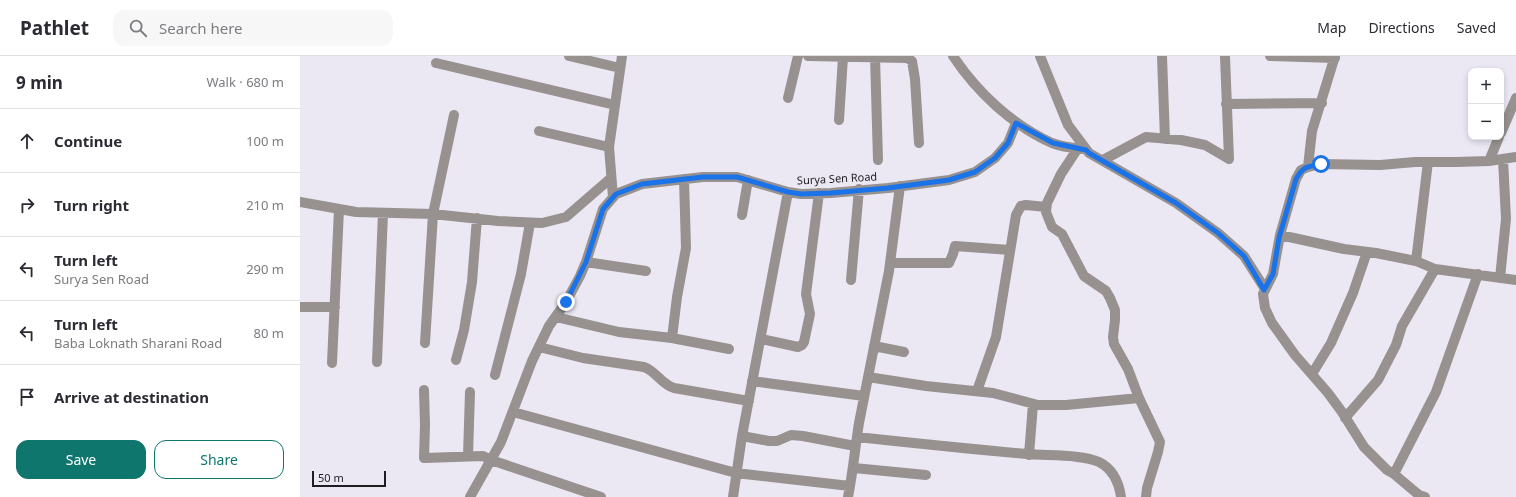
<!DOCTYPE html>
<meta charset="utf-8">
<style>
:root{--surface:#fff;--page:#f7f7f7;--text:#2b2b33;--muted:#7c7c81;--line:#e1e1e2;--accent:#0f766e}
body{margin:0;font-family:"Noto Sans",sans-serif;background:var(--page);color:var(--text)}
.controls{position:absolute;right:12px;top:12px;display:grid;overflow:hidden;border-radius:8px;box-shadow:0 2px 6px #0003}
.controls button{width:36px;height:36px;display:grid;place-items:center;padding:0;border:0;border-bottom:1px solid var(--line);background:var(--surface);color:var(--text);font:20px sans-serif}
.scale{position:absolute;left:12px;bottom:10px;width:74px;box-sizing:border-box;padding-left:4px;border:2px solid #1e1d21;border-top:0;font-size:11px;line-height:14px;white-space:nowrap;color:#1e1d21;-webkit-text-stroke:3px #ebe8f4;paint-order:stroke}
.stop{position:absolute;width:12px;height:12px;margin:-9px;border:3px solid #1a73e8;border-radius:50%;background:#fff}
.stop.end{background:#1a73e8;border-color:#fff;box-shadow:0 1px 4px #0008}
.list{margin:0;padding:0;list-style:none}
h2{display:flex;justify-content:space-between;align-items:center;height:52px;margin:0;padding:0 16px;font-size:17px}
h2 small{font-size:13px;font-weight:400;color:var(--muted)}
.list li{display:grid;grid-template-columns:26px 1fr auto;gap:12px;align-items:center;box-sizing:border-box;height:64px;padding:0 16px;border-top:1px solid var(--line)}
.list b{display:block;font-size:15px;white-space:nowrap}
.list p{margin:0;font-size:13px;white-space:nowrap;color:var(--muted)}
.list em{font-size:13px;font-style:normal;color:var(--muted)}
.actions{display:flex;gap:8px;padding:12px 16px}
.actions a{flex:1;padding:9px 0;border:1px solid var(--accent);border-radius:12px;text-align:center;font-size:14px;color:var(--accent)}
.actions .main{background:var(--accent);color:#fff}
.icon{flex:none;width:22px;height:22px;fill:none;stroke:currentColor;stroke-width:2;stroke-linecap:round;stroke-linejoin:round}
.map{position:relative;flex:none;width:1216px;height:441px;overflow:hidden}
header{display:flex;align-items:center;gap:24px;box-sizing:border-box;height:56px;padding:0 20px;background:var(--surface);border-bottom:1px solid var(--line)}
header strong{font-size:19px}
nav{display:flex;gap:22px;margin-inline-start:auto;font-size:14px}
.search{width:280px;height:36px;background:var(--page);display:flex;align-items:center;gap:10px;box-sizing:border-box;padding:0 14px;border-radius:12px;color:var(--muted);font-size:15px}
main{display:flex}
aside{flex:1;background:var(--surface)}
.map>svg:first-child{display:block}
</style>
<header>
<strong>Pathlet</strong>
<div class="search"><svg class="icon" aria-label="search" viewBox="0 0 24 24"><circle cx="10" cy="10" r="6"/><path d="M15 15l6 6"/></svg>Search here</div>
<nav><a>Map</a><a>Directions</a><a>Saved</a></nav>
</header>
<main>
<aside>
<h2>9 min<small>Walk · 680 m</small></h2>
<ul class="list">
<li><svg class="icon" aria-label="ahead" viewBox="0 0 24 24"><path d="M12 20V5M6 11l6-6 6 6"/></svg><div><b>Continue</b></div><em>100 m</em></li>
<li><svg class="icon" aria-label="right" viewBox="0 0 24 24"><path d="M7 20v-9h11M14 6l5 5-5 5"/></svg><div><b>Turn right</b></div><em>210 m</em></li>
<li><svg class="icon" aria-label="left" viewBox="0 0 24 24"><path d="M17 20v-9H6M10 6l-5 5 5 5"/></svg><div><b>Turn left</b><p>Surya Sen Road</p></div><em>290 m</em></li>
<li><svg class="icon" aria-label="left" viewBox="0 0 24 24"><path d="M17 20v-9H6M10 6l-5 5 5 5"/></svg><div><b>Turn left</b><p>Baba Loknath Sharani Road</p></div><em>80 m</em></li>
<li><svg class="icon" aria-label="arrive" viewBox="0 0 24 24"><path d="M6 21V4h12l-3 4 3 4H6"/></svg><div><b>Arrive at destination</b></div></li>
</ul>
<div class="actions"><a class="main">Save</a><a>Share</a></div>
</aside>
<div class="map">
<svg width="1216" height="441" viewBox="0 0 1216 441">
<rect width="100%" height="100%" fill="#ebe8f4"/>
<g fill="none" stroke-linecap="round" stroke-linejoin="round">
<!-- minor -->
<path stroke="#979190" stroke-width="10" d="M269,0L320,12
M508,0L607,2L612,5L615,23L619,87
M653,0C677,36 712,69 752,87C762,91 773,92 783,93
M740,0L768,69L789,97L876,147L918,177L944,200L965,233
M862,0L865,83
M925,0L929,103
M970,0L1035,2
M575,1L578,104
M136,7L315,49
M488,42L498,0
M926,48L1022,47
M539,64L543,1
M239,75L309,91
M1201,77L1216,42
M778,92L761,118L747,147L746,156L752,171L762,178L784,220L806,235L810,242L815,254V264L813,281L814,288L828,313L839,342L860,386L858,396L847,432L846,441
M803,104L846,81L881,84L905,89L929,103
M1189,105L1199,81
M1008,111L1012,75L1035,0
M313,141L309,91L322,0
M0,146L56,156L133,158L198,165L242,167L266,161L311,122
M442,159L448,124
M980,179L1044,193L1076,197L1116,205L1135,213L1216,224
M1116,205L1128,106
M286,206L346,215
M590,207H649L653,198L655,190L710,194
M1200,222L1206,163L1203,103
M551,224L559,133
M0,251H35
M256,261L319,276L372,282L429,293
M372,282L377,241L386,192L384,123
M461,283L498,291L502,289L504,286L510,258L506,238L519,137
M125,287L133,158L154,59
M574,290L604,296
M239,291L283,302L344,311C356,315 361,328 374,332L449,345
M156,304L164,274L172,226L177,162
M77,306L83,157
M32,307L39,153
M1012,318L1031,287L1053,237L1067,196
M195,319L221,218L230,167
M568,321L626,330L693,337L738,349H766L839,342
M452,325L564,340
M124,334L125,369L124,402L183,400L191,404L301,441
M677,335L696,281L698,269L716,159L721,150L726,149L746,151
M213,356L436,417L550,430
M1045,362L1078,324L1096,289L1102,270L1135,213
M442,380L469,385H477L491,379L503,380L555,390
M557,381C613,387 670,393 727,398C747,400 782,398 799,406C813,413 819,427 821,441
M729,399L733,348
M168,400L170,336
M554,412L626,419
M1094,418L1136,336L1178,218
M170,441L201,386L232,305L249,270L266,246L280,220L286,206L303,153L316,138L342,128L403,121H437L488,136L501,138L531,137L588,132L649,124L675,116L695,102L708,87L716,67
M433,441L442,380L488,136
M548,441C553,416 555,392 559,367L589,215L600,130
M1125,441L1119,439L1094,418L1087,414L1064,391L1042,356L1028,337L995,299L972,267L965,252L963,238L973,218L980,179L996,123L1001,114L1008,111L1021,108L1080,109L1115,106H1156L1189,105L1216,101"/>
</g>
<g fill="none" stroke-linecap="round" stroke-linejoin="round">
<!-- route -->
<path stroke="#1a73e8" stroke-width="5" d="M266,246L286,206L303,153L316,138L342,128L403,121H437L488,136L501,138L531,137L588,132L649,124L675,116L695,102L708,87L716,67L753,87L786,94L789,97L876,147L918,177L944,200L964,234L973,218L979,182L996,123C1003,110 1007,111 1021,108"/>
</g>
<g text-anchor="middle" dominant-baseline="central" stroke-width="3.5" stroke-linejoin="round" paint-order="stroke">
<!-- street labels -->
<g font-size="11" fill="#1e1d21" stroke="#ebe8f4">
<text transform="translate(537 122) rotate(-3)">Surya Sen Road</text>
</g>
</g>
</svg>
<div class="controls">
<button>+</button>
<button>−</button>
</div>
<div class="scale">50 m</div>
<div class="stop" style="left:1021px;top:108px"></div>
<div class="stop end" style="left:266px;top:246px"></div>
</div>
</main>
